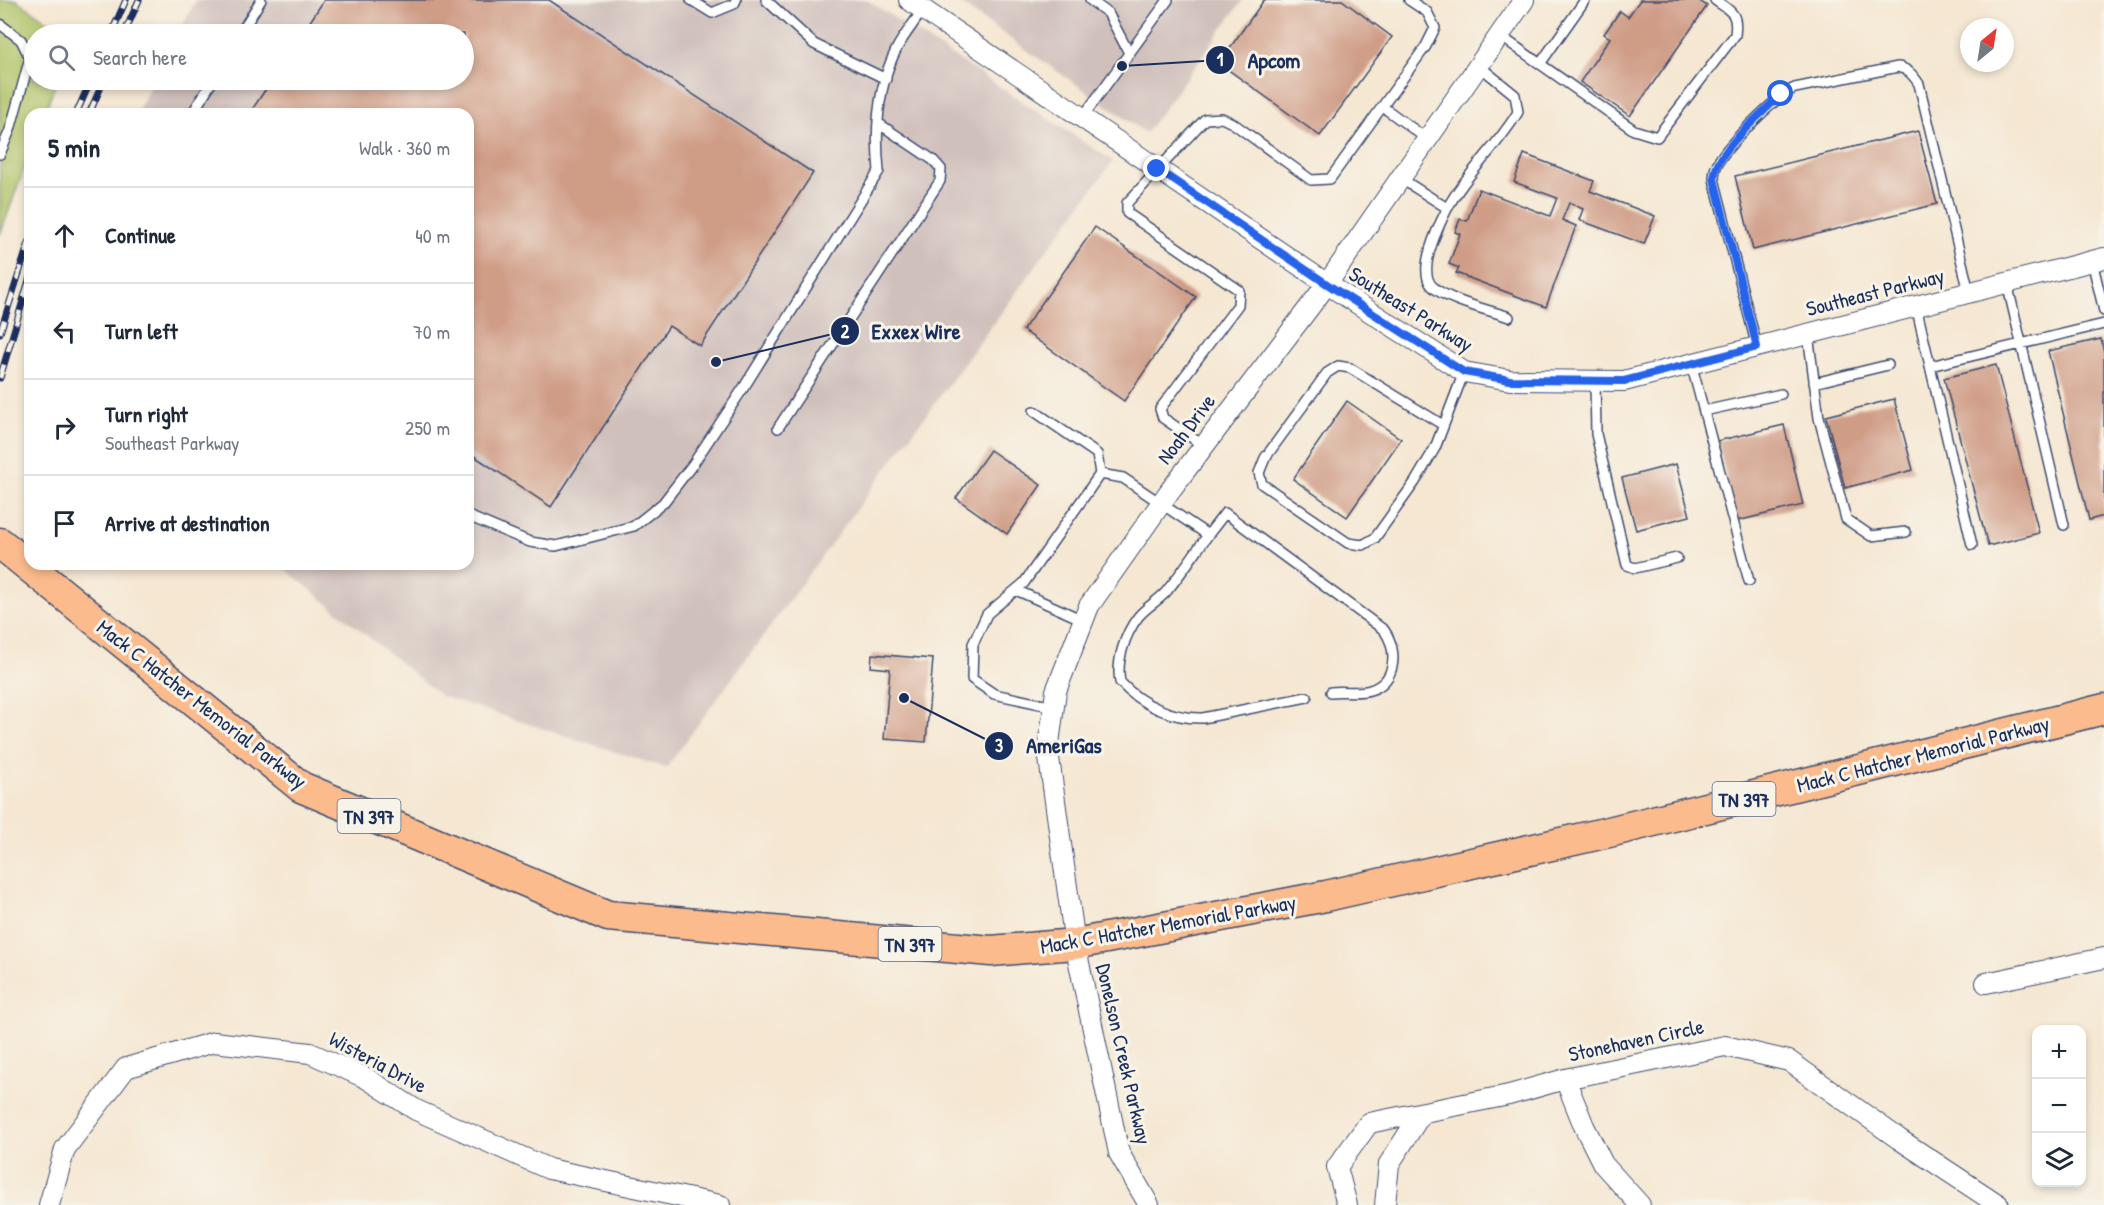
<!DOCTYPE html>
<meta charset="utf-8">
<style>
:root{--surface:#fff;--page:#f6f6f7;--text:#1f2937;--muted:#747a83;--line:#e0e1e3}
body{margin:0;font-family:"Patrick Hand",sans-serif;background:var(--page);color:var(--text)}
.controls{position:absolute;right:18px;bottom:18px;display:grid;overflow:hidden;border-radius:12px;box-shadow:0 3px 9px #0003}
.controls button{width:54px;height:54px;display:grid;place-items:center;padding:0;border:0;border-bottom:2px solid var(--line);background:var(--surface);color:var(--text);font:30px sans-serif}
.compass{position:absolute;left:1960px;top:18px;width:54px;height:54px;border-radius:50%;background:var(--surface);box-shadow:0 3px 9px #0003;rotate:30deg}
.stop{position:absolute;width:18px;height:18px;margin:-14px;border:4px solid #2563eb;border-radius:50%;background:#fff}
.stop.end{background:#2563eb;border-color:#fff;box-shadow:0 2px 6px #0008}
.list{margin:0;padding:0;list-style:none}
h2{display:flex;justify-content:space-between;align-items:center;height:78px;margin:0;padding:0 24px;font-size:26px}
h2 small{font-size:20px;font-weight:400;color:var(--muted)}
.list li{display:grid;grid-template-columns:39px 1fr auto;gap:18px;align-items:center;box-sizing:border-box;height:96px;padding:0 24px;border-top:2px solid var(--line)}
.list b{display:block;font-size:22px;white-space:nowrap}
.list p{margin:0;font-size:20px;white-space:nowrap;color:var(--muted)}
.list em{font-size:20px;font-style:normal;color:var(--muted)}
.icon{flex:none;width:33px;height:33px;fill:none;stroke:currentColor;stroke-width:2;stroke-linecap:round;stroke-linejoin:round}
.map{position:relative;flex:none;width:2104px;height:1205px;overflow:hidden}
.search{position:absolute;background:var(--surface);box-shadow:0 3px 9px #0003;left:24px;top:24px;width:450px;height:66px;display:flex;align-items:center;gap:15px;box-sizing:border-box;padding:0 21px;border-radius:33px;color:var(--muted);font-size:22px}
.panel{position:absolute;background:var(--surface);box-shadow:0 3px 9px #0003;left:24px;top:108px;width:450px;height:462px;border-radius:18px}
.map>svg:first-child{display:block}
</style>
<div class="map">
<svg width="2104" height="1205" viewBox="0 0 2104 1205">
<rect width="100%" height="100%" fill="#f7f3e8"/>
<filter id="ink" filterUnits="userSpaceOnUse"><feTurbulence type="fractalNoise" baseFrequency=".0167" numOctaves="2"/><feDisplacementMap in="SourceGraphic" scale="12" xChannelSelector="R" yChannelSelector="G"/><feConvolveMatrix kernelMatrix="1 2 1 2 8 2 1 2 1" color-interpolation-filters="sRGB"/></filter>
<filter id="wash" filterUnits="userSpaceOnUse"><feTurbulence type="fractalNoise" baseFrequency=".008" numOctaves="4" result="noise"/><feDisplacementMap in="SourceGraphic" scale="24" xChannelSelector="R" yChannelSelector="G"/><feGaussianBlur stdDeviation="1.35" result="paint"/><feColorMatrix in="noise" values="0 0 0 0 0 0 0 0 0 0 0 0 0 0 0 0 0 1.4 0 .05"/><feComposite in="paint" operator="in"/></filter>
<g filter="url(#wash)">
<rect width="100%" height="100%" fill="#f5e7d2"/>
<!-- industrial -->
<path fill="#d0c0bc" d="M196,0H867L1113,161L666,768L441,696L279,564H468V114H136L154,80H464V34H178Z
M955,0H1243L1146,133Z"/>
<!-- green -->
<path fill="#afc266" stroke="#657862" stroke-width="1.5" d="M0,0H16L67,34H34V80H57L44,114H30V152L0,235Z"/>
<g id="blocks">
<!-- building -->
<path fill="#cf9c86" d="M324,0H549L813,173L700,346L669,326L551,507L468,452V114H249L272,80H464V34H302Z
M1264,0H1342L1392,37L1320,136L1219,63Z
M1640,0H1698L1707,6L1630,116L1580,82L1610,38L1604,34L1620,11L1628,17Z
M1918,131L1937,204L1753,250L1735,176Z
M1524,154L1594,181L1590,191L1655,216L1644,244L1579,220L1583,209L1569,203L1562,220L1576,226L1546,307L1456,273L1459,268L1449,264L1460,234L1455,232L1460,219L1467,221L1479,189L1550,216L1557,198L1514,182Z
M1095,227L1196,297L1124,401L1023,330Z
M2101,339L2104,353V516L2089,520L2048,351Z
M1996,365L2039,533L1988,546L1944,378Z
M1894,399L1913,470L1845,488L1826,416Z
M1347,401L1401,439L1347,517L1293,479Z
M1784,425L1803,505L1737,521L1717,441Z
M990,450L1041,485L1007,534L956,498Z
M1676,464L1690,516L1636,530L1622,478Z
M872,654L933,659L926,742L884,739L890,669L871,667Z"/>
</g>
</g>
<g filter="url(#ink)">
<use href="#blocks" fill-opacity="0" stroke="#3c4b6f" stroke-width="1.5"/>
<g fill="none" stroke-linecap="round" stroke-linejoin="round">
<!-- service casing -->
<g stroke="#3c4b6f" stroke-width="12">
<path id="service" d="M691,0L712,13L734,4L736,0
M766,0L814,44L886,79
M1090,0L1108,13L1129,53
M0,24L21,40L30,58L10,130L0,154
M240,34L261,0
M1499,35L1634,130L1657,137L1735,35C1738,13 1732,12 1715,0
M1540,64L1585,0
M1478,65L1515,95L1518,112C1498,146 1464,176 1447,209C1438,227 1417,270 1432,286C1446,300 1489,310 1509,317
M1383,107L1427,139
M192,114L213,80
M1082,118L1168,0
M1400,178L1447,208
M2092,261L2104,311
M2007,283L2064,525
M1916,306L1972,545
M1808,334L1819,418L1846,519L1871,536L1906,532
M1757,347L1714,179C1714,172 1715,167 1719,161C1728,145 1778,94 1795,88L1898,67C1908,69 1913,75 1919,84L1969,292
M1691,363L1749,581
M1930,366L2104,324
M1595,380L1596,434L1627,565L1635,568L1677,558
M1814,383L1888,365
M1034,411L1097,454L1100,474L1024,583L987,614L973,644L972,679L994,694L1054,707
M1704,411L1781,394
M1443,425L1350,368L1338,366L1327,373L1265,458L1259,473L1262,484L1348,543L1363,545L1375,538L1415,482L1435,448L1464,372
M778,428L940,181L941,169L933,160L878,123
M1204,446L1163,418L1160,409L1238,305L1239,290L1127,213V203L1205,119L1222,118L1234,124L1311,180L1330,179L1426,46L1435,28L1427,12L1409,0
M1100,474L1123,478L1208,535C1194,554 1181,574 1166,592C1158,601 1146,607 1138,617C1125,634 1116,661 1120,682C1141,705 1173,719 1203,718L1307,697
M468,516L530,542L556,546L634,526L663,503L693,464L746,384L879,171C875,131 878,85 897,48C904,35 915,22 923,9
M1208,535L1225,513L1384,630C1398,650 1397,682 1370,690C1357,694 1343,690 1331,692
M1016,590L1083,620"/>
</g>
<!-- minor casing -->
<g stroke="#3c4b6f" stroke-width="22">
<path id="minor" d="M909,0L1327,284L1464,372L1510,380L1624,381L2104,258
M1986,983L2104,958
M1565,1079L1584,1126L1603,1164L1640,1205
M49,1205L65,1149L126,1068L214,1042L310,1053L366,1078L416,1110L549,1169L720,1205
M1149,1205L1119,1153L1075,944L1048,751L1056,691L1089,606L1169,492L1327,284L1524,0
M1347,1205L1337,1167L1369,1123L1509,1095L1565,1079L1725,1046L1789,1061L1899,1139L1999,1205
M1385,1205L1389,1164L1421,1114"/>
</g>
<!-- primary casing -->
<g stroke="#3c4b6f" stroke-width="33">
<path id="primary" d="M0,543L301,787L608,916L991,951L1075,944L1326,896L1609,832L2104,709"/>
</g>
<!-- service -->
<use href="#service" stroke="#fff" stroke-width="9"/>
<!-- minor -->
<use href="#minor" stroke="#fff" stroke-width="20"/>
<!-- primary -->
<use href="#primary" stroke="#fbbb8d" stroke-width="30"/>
<!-- rail casing -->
<g stroke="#1b2f5e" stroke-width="7">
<path id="rail" d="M111,34L126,0
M124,34L139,0
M76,114L91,80
M89,114L104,80
M0,333L30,239
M0,378L30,277"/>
</g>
<!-- rail -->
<use href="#rail" stroke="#f7f3e8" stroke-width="4.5" stroke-dasharray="14" stroke-linecap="butt"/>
</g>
</g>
<g fill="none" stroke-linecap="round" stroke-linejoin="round" filter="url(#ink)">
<!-- route -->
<path stroke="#2563eb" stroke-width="8" d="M1157,169L1327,284L1464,372L1510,380L1624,381L1757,347L1714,179C1715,151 1762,114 1781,94"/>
</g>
<g text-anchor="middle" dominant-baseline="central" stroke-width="6" stroke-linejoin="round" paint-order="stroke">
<!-- shield labels -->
<g fill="#f7f3e8" stroke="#5d6a87" stroke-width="1.5">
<rect x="1712.5" y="782" width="63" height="34" rx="4.5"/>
<rect x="337.5" y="799" width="63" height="34" rx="4.5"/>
<rect x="878.5" y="927" width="63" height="34" rx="4.5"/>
</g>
<g font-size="20" font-weight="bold" fill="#1b2f5e">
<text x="1744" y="799">TN 397</text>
<text x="369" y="816">TN 397</text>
<text x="910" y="944">TN 397</text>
</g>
<!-- street labels -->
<g font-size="21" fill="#1b2f5e" stroke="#f7f3e8">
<text transform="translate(1875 292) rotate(-14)">Southeast Parkway</text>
<text transform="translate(1411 309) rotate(32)">Southeast Parkway</text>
<text transform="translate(1186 429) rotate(-53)">Noah Drive</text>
<text transform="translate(202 704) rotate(38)">Mack C Hatcher Memorial Parkway</text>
<text transform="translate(1923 754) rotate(-14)">Mack C Hatcher Memorial Parkway</text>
<text transform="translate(1168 924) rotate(-10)">Mack C Hatcher Memorial Parkway</text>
<text transform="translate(1636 1040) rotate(-12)">Stonehaven Circle</text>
<text transform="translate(1124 1054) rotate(77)">Donelson Creek Parkway</text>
<text transform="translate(378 1062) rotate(28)">Wisteria Drive</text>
</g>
</g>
<!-- callouts -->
<path fill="none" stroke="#1b2f5e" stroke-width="2" d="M1122 66L1220 60M716 362L845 331M904 698L999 746"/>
<g fill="#1b2f5e" stroke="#f7f3e8" stroke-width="2">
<circle cx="1122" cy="66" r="6"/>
<circle cx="716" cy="362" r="6"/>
<circle cx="904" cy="698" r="6"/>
<circle cx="1220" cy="60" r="15"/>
<circle cx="845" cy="331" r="15"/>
<circle cx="999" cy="746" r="15"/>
</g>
<g font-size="18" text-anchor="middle" font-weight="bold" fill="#fff">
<text x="1220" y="66">1</text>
<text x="845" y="338">2</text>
<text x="999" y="752">3</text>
</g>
<g font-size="22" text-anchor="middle" font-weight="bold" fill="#1b2f5e" stroke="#f7f3e8" stroke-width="6" stroke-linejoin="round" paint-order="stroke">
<text x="1274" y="68">Apcom</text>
<text x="916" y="339">Exxex Wire</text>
<text x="1064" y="753">AmeriGas</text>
</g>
</svg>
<div class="controls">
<button>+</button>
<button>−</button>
<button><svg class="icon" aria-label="layers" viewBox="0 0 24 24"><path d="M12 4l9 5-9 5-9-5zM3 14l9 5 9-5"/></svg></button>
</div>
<svg class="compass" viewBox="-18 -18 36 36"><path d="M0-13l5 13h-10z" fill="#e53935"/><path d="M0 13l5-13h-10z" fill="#747a83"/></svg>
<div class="stop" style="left:1781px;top:94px"></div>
<div class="stop end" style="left:1157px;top:169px"></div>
<div class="search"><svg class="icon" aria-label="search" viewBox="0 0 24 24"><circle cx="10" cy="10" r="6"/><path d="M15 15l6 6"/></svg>Search here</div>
<section class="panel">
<h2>5 min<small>Walk · 360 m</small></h2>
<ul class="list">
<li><svg class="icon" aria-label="ahead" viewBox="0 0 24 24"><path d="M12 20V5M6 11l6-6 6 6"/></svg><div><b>Continue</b></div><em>40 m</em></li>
<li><svg class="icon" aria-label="left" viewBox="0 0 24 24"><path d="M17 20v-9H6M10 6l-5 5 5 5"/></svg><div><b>Turn left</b></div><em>70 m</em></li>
<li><svg class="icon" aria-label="right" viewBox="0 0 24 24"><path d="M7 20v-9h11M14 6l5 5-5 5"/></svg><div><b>Turn right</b><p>Southeast Parkway</p></div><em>250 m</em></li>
<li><svg class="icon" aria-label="arrive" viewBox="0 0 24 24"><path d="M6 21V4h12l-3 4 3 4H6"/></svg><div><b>Arrive at destination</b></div></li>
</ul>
</section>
</div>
